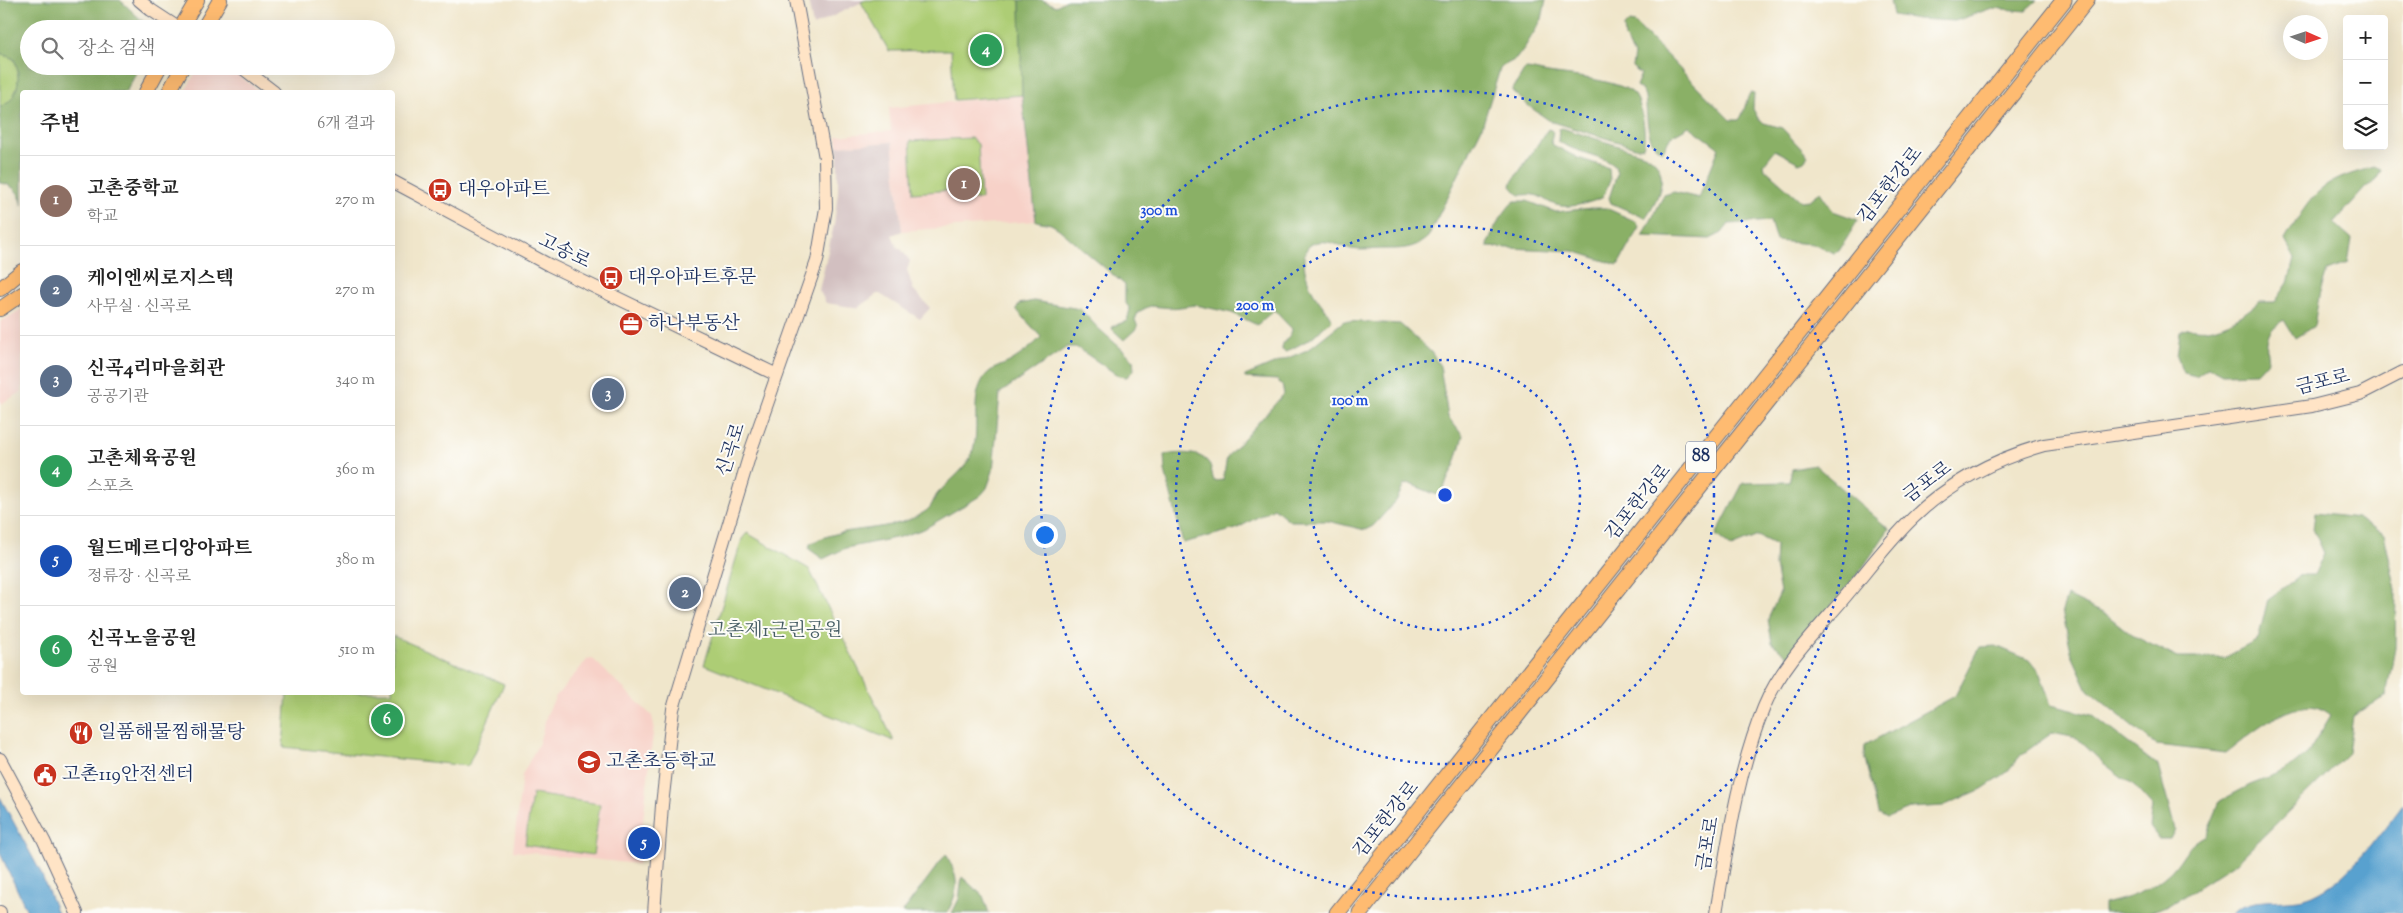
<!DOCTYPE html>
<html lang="ko">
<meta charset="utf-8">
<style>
:root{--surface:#fff;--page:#f2f2f2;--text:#222;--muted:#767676;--line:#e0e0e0;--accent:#db2777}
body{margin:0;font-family:"Sorts Mill Goudy","Noto Serif KR",serif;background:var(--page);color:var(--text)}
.controls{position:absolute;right:15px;top:15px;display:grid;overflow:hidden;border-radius:5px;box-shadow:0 5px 20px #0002}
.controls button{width:45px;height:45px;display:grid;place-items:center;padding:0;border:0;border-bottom:1px solid var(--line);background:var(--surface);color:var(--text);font:25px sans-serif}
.compass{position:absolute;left:2283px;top:15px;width:45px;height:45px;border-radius:50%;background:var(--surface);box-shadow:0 5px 20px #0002;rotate:93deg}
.you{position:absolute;left:1044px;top:534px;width:18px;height:18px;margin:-12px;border:4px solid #fff;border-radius:50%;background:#1a73e8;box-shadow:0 0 0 8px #1a73e833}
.badge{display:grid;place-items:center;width:32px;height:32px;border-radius:50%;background:var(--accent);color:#fff;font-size:16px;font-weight:700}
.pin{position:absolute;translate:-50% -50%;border:2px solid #fff;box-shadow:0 1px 5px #0006}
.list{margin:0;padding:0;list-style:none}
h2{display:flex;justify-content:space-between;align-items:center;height:65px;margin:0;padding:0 20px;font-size:21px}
h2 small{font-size:16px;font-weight:400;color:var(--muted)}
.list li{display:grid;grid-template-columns:32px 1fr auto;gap:15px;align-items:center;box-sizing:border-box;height:90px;padding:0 20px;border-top:1px solid var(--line)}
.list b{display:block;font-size:19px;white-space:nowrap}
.list p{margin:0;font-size:16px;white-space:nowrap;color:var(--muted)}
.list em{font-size:16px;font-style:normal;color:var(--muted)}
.icon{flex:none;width:28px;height:28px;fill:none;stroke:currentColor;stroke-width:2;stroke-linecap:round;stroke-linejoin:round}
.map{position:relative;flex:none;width:2403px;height:913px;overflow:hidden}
.search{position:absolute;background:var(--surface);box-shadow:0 5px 20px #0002;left:20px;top:20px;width:375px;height:55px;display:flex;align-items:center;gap:12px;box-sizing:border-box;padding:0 18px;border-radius:28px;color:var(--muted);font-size:19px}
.panel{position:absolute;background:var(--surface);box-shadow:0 5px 20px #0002;left:20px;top:90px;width:375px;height:605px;border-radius:5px}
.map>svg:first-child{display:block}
</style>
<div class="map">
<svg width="2403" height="913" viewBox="0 0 2403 913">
<rect width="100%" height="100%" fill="#fdfcf7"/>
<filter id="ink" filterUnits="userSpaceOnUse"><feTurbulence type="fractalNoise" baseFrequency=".02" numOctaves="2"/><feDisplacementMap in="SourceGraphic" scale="10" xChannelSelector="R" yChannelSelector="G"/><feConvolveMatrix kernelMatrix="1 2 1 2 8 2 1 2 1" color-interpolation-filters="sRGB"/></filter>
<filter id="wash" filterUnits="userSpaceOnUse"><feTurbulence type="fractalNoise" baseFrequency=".0096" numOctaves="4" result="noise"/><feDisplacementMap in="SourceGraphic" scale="20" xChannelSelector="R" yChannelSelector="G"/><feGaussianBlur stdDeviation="1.12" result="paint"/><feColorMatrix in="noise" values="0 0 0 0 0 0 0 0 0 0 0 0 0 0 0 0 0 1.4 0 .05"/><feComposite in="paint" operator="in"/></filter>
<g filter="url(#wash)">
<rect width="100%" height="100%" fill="#f0e6cb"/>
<!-- built -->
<path fill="#f7d1c8" d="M199,66H226L261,92H185Z
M1022,95L1036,221L902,231L892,142L838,146L837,136L891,131L889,108Z
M22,309V392L0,404V322Z
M588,659H593L652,716L654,725L638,864L513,851L522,775L539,743L547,714L556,696Z"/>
<!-- industrial -->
<path fill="#d2bfc0" d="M808,0H866L813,26Z
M892,142L902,231L892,235L897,247L901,249L910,261L907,270L913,289L930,308L920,319L880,294H877L858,308L826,303L819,290L834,225L838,192V146Z"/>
<!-- green -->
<path fill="#adcd75" stroke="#647e6a" d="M866,0H1020L1022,95L954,100L951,50L889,51L861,2Z
M0,53L14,59C22,76 19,100 0,107Z
M971,138L978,144L981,199L968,200L967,189L913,193L910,141Z
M747,533L809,569L894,741L704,665L742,539Z
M393,636L504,684L468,766L283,747L287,693L392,692Z
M532,794L600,804L593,855L525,845Z"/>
<!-- forest -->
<path fill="#8ab066" stroke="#527062" d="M0,0H120L151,29H29V66H140L126,92H22V205C21,193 12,184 0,183V107C19,100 22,76 14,59L0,53Z
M1020,0H1042L1056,6L1067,0H1546L1542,19L1525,47L1516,59L1503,66L1500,69L1482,127L1428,237C1414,250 1399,249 1382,249C1371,249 1362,251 1351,249C1341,246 1328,240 1318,242C1296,246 1305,274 1311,288C1316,299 1326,308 1332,320L1310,339L1286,352L1282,350C1281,340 1292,337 1292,329L1274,310L1257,325L1232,313L1196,305L1172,308L1150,306L1138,312L1135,320L1138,327L1124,340L1112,329L1113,326L1127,321L1130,309L1125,302V285L1059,229L1051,224L1036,221L1022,95Z
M1890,0H2038L2026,11L1992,8L1955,21L1917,19L1893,15Z
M1629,22L1635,23L1730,120H1739C1745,112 1745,102 1750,93L1754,94L1753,109L1759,120L1764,123L1782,128L1808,156L1804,161L1799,163L1775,150L1764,164L1765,169L1801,201L1810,200L1820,192L1833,211L1858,220L1839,251L1834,253L1812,244L1776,241L1770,221L1729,224L1722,233L1710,239L1643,236L1664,195L1674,192L1699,198L1719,148L1689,126L1670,137L1663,151C1643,145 1649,110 1644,94C1643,90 1639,89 1636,86L1641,74L1632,67L1634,55L1625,38L1624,27Z
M1525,69C1533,69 1540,72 1548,73C1568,76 1620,80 1634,94C1642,102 1647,137 1643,147L1638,148L1550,121L1530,107L1512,91Z
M1562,128L1644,154C1673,167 1660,198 1645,218L1611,203L1609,198L1617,174L1615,166C1603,155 1575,153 1558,141L1559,129Z
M1548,129L1553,131L1551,141L1553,145L1578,158L1609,168L1610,181L1602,198C1589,203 1569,209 1556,205C1548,203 1542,196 1534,195C1520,193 1522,200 1511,186L1512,182Z
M2374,167L2381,170L2376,181L2366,187L2334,223L2352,239L2348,263L2327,271L2319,296L2314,326L2295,338L2284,320C2266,330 2265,342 2268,361L2257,373L2222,374L2209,367L2196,376L2184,373L2177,356L2180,332C2190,325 2196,331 2207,329C2228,326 2243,315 2259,302H2275L2288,283L2295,259L2285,240C2313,192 2319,182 2374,167Z
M1515,201H1527L1556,212L1591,208H1606L1637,222L1639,227L1618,265L1573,251L1488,247C1487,238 1507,205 1515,201Z
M1034,301L1080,309L1098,328L1133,359L1134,370L1127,377L1119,376L1076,347H1067L1000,393L993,471L987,488L980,496L924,529L900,537L846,548L823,559L809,549L810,544C845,523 891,535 926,511C933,506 933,499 938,493C948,482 961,473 969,460C984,431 967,401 985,376C992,367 1003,366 1011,361C1021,355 1033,346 1041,337L1016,309L1019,304Z
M1344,321L1400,324L1431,352L1440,366L1448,417L1463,436L1455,464L1441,493L1437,495L1410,484L1404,485L1396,501L1373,526L1365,530L1328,521H1290L1274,508L1236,529L1183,543L1165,471L1164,455C1178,453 1202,450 1210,465C1212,470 1212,476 1214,481L1223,480L1227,457L1284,394L1282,385L1277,380L1245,378V376L1307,350Z
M1815,465L1889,529L1863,567L1789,657L1772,643L1768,619L1780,593L1775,566L1776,545L1758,536L1731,547L1716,535L1743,483L1789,482L1792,469Z
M2315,513L2357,518L2384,534L2396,590L2395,648L2386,696L2353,716L2348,753L2237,862L2170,905L2146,913H2104V904C2132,897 2150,891 2171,871C2186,855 2184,847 2206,835L2220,801L2250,785L2286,771L2308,753L2331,715C2327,712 2321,708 2317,707C2288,701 2248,736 2226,753L2156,745L2088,690L2072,655L2062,611L2067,596L2107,615L2132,635L2178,658H2224L2258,640L2268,599L2301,575H2314L2324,553L2313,529Z
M1996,646L2029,660L2040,674L2051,705L2092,715L2158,766L2175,829L2170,839H2159L2150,827L2153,807L2135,787L2102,762L2077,738L2052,733L2021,755L2006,773L1982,789L1943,806L1912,808L1887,818L1878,813L1864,756L1865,745L1955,696L1980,647Z
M946,854C959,878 960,889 947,913H902Z
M962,877L983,896L989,913H952L959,899Z"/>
<!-- water -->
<path fill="#59a1cf" stroke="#3a6896" d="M0,797L40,871L57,913H28L0,853Z
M2403,804V913H2231C2254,893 2288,906 2313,895C2351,878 2377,836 2403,804Z"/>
</g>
<g filter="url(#ink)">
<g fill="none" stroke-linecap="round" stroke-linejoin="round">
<!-- secondary casing -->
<g stroke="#666f84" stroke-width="14">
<path id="secondary" d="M139,0L151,10L180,29
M240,66L274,92
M392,181L549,265L777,375
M0,759L44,841L77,913
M0,912V913
M654,913L662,805L673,709L752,447L817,261L826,208L825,158L796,0
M1716,913C1728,843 1737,773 1764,707C1780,668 1812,635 1839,604C1864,575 1886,544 1913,518C1950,482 1995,459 2044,445L2312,406L2360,394L2403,372"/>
</g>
<!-- primary casing -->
<g stroke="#666f84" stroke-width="16">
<path id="primary" d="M180,29L197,0
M203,29L220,0
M146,92L160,66
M169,92L183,66
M0,289L22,271
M0,309L22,294"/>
</g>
<!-- highway casing -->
<g stroke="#666f84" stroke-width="17">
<path id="highway" d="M1337,913L2064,0
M1360,913L2087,0"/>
</g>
<!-- secondary -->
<use href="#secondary" stroke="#ffe4c6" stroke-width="12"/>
<!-- primary -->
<use href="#primary" stroke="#febb71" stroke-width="14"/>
<!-- highway -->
<use href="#highway" stroke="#febb71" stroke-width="15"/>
</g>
</g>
<!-- distance rings -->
<g fill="none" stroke="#1d4ed8" stroke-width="2.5" stroke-dasharray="2.5 5">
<circle cx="1445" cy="495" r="135"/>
<circle cx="1445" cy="495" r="269"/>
<circle cx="1445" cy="495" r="404"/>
</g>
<!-- icons -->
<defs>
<g id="bus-disc" transform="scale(1.25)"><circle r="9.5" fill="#c8321e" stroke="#fdfcf7"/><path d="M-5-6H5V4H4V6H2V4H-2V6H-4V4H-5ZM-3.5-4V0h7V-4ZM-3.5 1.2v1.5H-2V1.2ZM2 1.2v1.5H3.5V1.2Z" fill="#fff"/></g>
<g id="office-disc" transform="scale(1.25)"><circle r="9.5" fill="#c8321e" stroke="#fdfcf7"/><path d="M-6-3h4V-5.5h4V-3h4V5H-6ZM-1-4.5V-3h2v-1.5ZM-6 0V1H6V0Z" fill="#fff"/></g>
<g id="restaurant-disc" transform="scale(1.25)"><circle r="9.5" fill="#c8321e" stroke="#fdfcf7"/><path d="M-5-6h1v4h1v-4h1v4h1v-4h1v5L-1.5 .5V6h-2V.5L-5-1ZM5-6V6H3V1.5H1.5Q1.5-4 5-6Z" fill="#fff"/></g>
<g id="school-disc" transform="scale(1.25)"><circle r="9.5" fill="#c8321e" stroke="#fdfcf7"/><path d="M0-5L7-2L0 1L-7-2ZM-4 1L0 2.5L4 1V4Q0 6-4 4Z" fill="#fff"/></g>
<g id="civic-disc" transform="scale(1.25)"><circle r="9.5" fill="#c8321e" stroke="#fdfcf7"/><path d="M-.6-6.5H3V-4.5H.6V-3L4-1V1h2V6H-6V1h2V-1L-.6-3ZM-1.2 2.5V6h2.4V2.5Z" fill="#fff"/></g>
</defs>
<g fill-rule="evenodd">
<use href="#bus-disc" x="440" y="190"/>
<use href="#bus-disc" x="611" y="278"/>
<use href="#office-disc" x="631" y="324"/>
<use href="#restaurant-disc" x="81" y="733"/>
<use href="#school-disc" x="589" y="762"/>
<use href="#civic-disc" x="45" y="775"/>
</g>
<g text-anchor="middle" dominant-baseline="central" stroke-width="4" stroke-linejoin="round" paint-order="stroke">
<!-- shield labels -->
<rect fill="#fdfcf7" stroke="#5f6c8c" stroke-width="1" x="1686" y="441.5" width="30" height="31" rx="4"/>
<g font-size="18" font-weight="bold" fill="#1b2f5e">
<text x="1701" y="457">88</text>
</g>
<!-- street labels -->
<g font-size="19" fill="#1b2f5e" stroke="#fdfcf7">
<text transform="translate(1891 186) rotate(-52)">김포한강로</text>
<text transform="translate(564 252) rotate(26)">고송로</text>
<text transform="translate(2323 383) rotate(-14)">금포로</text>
<text transform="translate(732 450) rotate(-72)">신곡로</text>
<text transform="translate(1928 483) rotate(-37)">금포로</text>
<text transform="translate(1639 503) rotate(-51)">김포한강로</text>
<text transform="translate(1387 820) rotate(-51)">김포한강로</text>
<text transform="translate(1709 844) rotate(-80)">금포로</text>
</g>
<!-- poi labels -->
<g font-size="19" fill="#1b2f5e" stroke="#fdfcf7" text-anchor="start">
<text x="458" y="190">대우아파트</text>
<text x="628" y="278">대우아파트후문</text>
<text x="648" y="324">하나부동산</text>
<text x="98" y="733">일품해물찜해물탕</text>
<text x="606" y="762">고촌초등학교</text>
<text x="62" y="775">고촌119안전센터</text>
</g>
<!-- park labels -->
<g font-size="19" fill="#475e65" stroke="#fdfcf7">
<text x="775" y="631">고촌제1근린공원</text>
</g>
</g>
<circle cx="1445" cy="495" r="8" fill="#1d4ed8" stroke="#fdfcf7" stroke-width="2.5"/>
<g font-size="15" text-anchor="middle" font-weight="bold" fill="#1d4ed8" stroke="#fdfcf7" stroke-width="4" stroke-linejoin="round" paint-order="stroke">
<text x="1159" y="215">300 m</text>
<text x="1255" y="310">200 m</text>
<text x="1350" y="405">100 m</text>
</g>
</svg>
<div class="controls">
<button>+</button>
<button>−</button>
<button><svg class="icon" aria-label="layers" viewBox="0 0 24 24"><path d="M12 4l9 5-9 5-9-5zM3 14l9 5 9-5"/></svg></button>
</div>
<svg class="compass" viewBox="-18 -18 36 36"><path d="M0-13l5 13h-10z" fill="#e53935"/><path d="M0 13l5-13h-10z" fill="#767676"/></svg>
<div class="you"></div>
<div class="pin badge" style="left:964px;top:184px;background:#8d6e63">1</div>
<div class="pin badge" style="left:685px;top:593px;background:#5c6f8a">2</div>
<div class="pin badge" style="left:608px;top:394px;background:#5c6f8a">3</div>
<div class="pin badge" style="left:986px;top:50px;background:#2e9e5b">4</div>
<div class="pin badge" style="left:644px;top:843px;background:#1a4fb4">5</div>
<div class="pin badge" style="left:387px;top:720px;background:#2e9e5b">6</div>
<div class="search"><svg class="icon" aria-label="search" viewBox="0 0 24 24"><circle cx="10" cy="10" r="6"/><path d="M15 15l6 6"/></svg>장소 검색</div>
<section class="panel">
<h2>주변<small>6개 결과</small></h2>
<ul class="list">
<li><span class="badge" style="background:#8d6e63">1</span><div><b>고촌중학교</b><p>학교</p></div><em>270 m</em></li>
<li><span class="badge" style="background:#5c6f8a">2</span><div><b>케이엔씨로지스텍</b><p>사무실 · 신곡로</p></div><em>270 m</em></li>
<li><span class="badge" style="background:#5c6f8a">3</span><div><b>신곡4리마을회관</b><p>공공기관</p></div><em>340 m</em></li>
<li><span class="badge" style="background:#2e9e5b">4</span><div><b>고촌체육공원</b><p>스포츠</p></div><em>360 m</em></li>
<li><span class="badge" style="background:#1a4fb4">5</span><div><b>월드메르디앙아파트</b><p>정류장 · 신곡로</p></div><em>380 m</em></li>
<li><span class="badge" style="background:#2e9e5b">6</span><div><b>신곡노을공원</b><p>공원</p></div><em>510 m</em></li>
</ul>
</section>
</div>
